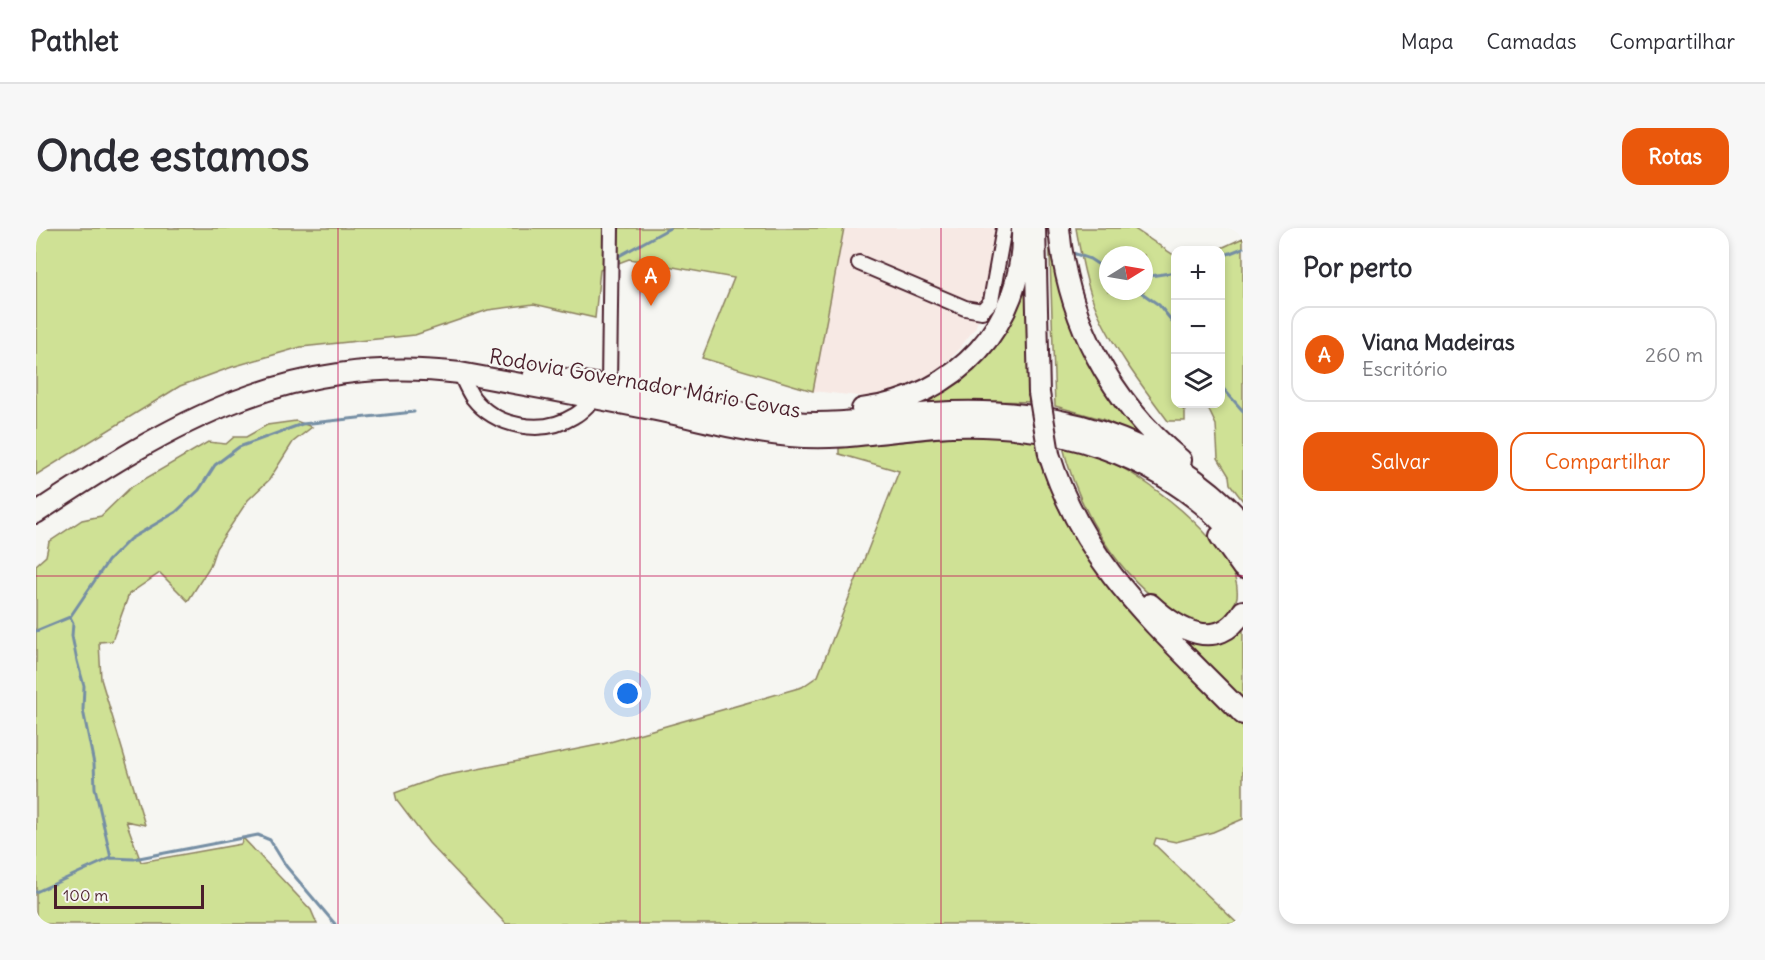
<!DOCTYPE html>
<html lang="pt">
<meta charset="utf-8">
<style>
:root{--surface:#fff;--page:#f7f7f7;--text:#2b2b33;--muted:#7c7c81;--line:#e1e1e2;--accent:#ea580c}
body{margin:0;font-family:Delius,sans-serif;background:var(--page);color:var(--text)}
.controls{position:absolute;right:18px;top:18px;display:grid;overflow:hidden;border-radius:12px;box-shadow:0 3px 9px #0003}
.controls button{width:54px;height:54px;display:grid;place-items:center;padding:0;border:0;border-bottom:2px solid var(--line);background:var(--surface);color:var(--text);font:30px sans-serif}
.compass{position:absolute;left:1063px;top:18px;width:54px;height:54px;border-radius:50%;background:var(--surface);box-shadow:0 3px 9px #0003;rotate:79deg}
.scale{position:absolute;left:18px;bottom:15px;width:150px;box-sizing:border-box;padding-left:6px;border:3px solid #4a1f2b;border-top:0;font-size:16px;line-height:21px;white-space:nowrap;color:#4a1f2b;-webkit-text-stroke:4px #f6f6f2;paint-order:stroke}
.you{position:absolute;left:592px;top:466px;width:21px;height:21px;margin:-15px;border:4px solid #fff;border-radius:50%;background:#1a73e8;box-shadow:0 0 0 9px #1a73e833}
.badge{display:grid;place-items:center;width:39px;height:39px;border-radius:50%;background:var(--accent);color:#fff;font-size:20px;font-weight:700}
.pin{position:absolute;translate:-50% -50px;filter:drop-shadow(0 2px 3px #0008)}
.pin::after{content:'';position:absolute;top:32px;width:21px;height:18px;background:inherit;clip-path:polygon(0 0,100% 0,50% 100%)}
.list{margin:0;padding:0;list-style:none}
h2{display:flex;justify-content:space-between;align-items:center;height:78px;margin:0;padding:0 24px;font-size:26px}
h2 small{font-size:20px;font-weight:400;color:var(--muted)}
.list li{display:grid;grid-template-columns:39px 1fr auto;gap:18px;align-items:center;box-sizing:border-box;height:96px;margin:0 12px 12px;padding:0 12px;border:2px solid var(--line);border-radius:18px}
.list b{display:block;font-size:22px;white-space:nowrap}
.list p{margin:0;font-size:20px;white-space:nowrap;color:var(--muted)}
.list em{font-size:20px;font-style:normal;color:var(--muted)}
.actions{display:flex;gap:12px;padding:18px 24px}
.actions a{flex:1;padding:14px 0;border:2px solid var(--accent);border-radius:18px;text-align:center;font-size:21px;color:var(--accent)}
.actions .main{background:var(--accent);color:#fff}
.icon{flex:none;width:33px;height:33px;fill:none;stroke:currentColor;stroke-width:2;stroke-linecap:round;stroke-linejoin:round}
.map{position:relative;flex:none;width:1207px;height:696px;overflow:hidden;border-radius:18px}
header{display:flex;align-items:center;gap:36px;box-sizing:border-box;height:84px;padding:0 30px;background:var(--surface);border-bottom:2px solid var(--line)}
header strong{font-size:28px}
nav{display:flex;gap:33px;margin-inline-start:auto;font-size:21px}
.intro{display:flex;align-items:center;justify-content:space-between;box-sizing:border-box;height:144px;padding:0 36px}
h1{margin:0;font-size:42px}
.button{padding:15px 27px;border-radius:18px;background:var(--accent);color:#fff;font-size:21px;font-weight:700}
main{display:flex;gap:36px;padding:0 36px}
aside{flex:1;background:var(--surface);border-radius:18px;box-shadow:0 3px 9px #0003}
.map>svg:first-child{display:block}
</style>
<header>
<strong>Pathlet</strong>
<nav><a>Mapa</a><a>Camadas</a><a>Compartilhar</a></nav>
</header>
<div class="intro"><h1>Onde estamos</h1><a class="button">Rotas</a></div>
<main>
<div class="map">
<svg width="1207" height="696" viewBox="0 0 1207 696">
<rect width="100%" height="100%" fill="#f6f6f2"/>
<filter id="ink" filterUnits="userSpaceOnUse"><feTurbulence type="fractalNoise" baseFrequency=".0167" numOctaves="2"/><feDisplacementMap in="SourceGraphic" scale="12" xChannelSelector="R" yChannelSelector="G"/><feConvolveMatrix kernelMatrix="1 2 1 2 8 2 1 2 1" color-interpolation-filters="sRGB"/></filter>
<g filter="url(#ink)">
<!-- built -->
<path fill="#f7e9e4" d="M808,0H962L955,60L939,100L920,125L902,142L884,153L858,163L831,169L777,163Z"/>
<!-- green -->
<path fill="#cfe195" stroke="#8c8060" stroke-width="1.5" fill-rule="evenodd" d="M0,0H808L777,163L666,130L698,50L593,31L564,42L559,90L498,76L452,82L379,107L265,119L196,139L144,158L0,247Z
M1013,0H1018L1030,64L1121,216L1066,191L1019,178Z
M1040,0H1097L1139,28L1140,176H1143L1149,184V193H1132C1107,159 1080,124 1062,85C1050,58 1045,28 1040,0ZM1072,27H1108V63H1072Z
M1207,10V273L1194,256L1193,248L1182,230L1180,197L1170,176H1184V22H1181Z
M991,30L998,174L945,173L879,178L878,173L917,152Z
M260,193L276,199L257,214L233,252L212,272L180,320L174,338L152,373L124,345L93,366L76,413L63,414L65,451L109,597L90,593L105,634L205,616L207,610L275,682L281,696H0V337L10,328L13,314L46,292L65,288L95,259L172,214L190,216L198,209H210L231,197Z
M924,208H959L1005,213L1027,280L1207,491V591L1177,604L1140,614L1120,610L1118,616L1202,696H470L393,615L361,573L359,565L402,549L567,516L766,459L782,448L863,243L803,226V220Z
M1026,215C1045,222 1064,227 1081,237C1117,255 1207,323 1201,369C1198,381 1189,391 1178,395C1163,401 1152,393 1140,386C1081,349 1042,282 1026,215Z
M1207,397V480L1135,403Z"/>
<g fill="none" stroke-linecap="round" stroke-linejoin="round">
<!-- stream -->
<path stroke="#758ea4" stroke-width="3" d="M1034,24L1054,31L1072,43
M1184,29L1207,20
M581,41L583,28L634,0
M1108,49L1140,44
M1103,63L1123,77L1140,98
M1184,157L1207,183
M34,389L37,395L36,408L41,433L48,458L47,482L58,536L59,560L75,630
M0,403L34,389L72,333L94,311L140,284L163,262L179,237L203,219L266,196L378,184
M0,664L75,630L98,631L222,607L234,612L250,638L299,696"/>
<!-- minor casing -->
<g stroke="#4a1f2b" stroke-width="18">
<path id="minor" d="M823,35L929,80L946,83L955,73L968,0
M424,145C428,153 432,163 437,170C460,199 506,208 538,188C546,184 552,176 559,170
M573,157L575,0"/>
</g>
<!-- highway casing -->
<g stroke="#4a1f2b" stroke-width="24">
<path id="highway" d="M999,0L1003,165
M1023,0C1031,92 1074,173 1145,232
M498,146C552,154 605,164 659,175C691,182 724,191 757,194C804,198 850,188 897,185C1014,177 1126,207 1207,295
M826,181C920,169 989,97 986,0
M1013,226C1049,342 1126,402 1207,486
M0,285C137,194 253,125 424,145C490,157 555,169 620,182C664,191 709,204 754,208C803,213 850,203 898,199C1015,191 1130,224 1207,317
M1184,308L1207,340
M1114,376C1141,401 1182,426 1207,383"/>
</g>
<!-- minor -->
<use href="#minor" stroke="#f6f6f2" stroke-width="14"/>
<!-- highway -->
<use href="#highway" stroke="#f6f6f2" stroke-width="20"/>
<!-- highway-bridge casing -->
<g stroke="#4a1f2b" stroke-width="24" stroke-linecap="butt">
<path id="highway-bridge" d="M1003,165L1013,226"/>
</g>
<!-- highway-bridge -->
<use href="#highway-bridge" stroke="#f6f6f2" stroke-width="20"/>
</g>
</g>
<!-- grid -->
<path fill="none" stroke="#c2185b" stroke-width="1.5" stroke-opacity="0.55" d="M302,0V696M604,0V696M905,0V696M0,348H1207"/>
<g text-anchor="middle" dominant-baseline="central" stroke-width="5" stroke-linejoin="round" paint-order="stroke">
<!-- street labels -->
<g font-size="21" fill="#4a1f2b" stroke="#f6f6f2">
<text transform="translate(609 155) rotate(10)">Rodovia Governador Mário Covas</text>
</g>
</g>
</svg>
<div class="controls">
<button>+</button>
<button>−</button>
<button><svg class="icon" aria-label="layers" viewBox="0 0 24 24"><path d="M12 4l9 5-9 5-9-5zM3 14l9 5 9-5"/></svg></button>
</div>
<svg class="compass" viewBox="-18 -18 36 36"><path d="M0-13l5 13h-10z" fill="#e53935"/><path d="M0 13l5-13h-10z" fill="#7c7c81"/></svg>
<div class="scale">100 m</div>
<div class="you"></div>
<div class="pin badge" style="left:615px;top:78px">A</div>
</div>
<aside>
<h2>Por perto<small></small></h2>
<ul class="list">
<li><span class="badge">A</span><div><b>Viana Madeiras</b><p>Escritório</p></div><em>260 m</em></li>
</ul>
<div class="actions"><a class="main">Salvar</a><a>Compartilhar</a></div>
</aside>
</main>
